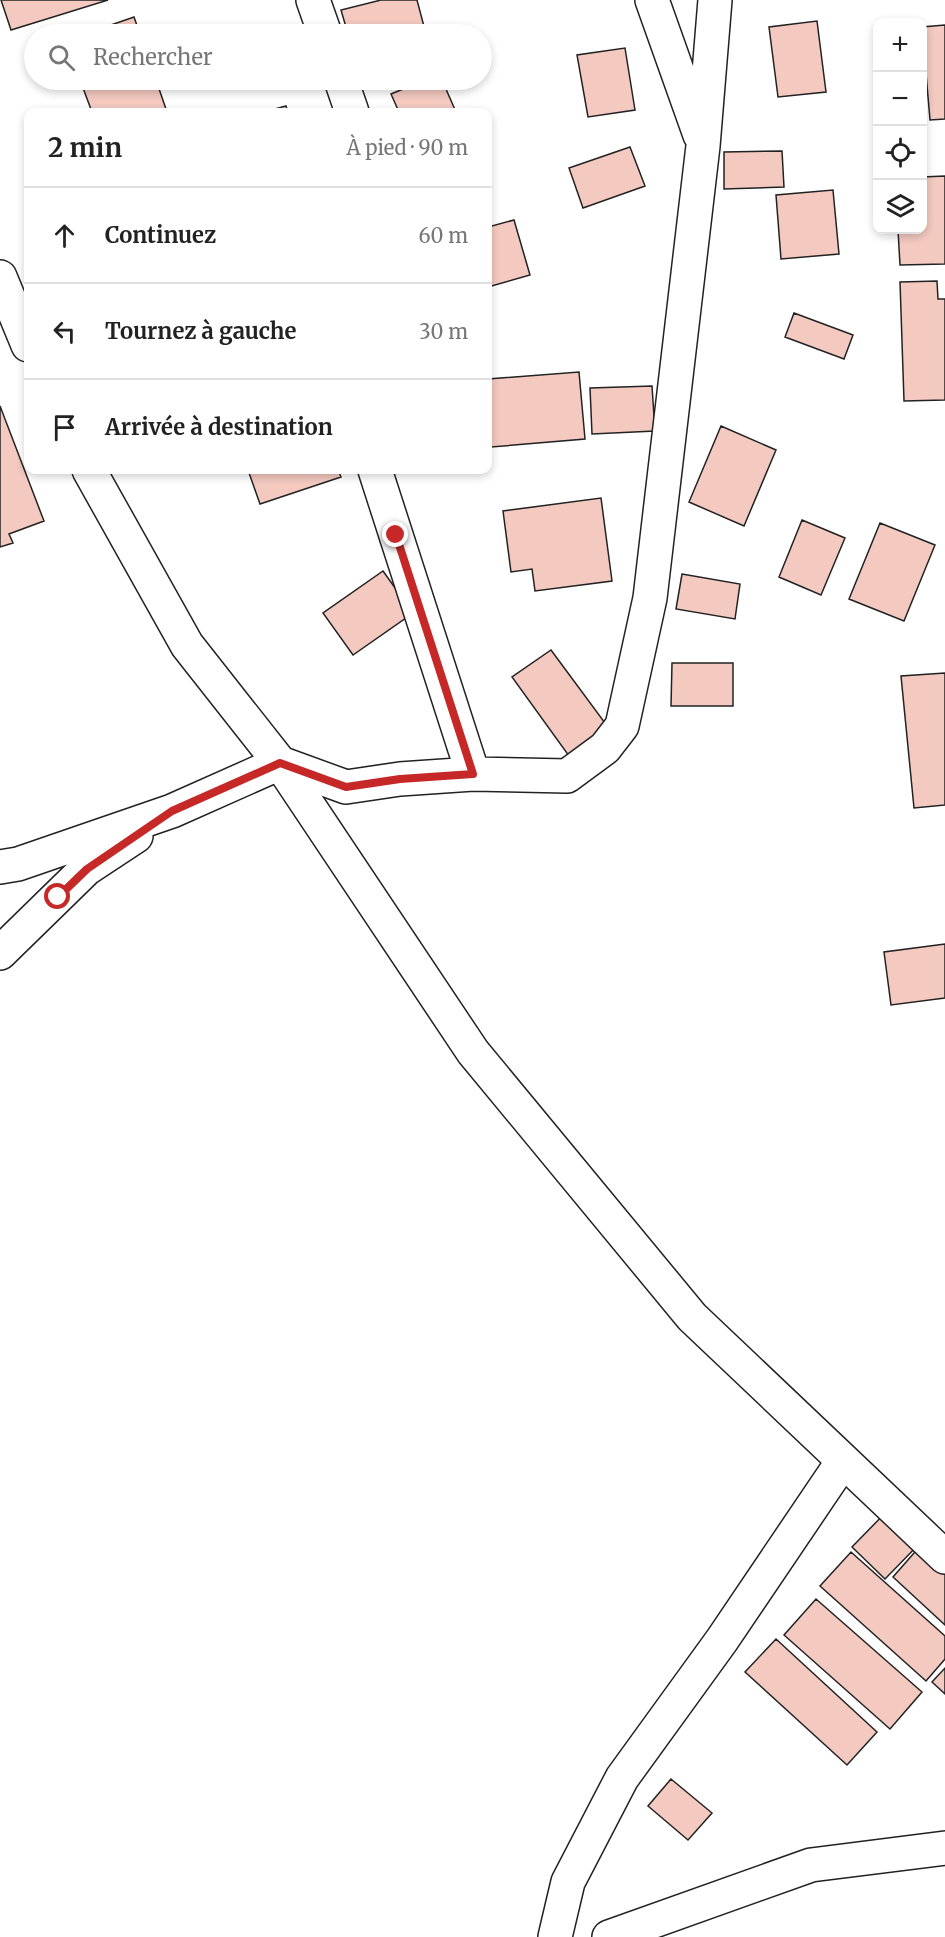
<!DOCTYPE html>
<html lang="fr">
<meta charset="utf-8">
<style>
:root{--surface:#fff;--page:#f2f2f2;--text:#222;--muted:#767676;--line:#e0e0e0}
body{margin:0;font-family:Merriweather,serif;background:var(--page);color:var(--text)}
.controls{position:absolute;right:18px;top:18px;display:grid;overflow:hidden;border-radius:12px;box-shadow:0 3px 9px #0003}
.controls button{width:54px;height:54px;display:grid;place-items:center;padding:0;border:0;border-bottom:2px solid var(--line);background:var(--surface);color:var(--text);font:30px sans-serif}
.stop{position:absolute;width:18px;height:18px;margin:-14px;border:4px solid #c62828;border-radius:50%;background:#fff}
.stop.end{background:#c62828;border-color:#fff;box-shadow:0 2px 6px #0008}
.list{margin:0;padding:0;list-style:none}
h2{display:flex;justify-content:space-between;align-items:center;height:78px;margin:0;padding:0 24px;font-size:26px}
h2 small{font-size:20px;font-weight:400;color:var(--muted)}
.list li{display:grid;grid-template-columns:39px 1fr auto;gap:18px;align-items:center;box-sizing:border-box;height:96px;padding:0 24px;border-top:2px solid var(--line)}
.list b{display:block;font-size:22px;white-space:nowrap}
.list em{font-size:20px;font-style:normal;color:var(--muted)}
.icon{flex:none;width:33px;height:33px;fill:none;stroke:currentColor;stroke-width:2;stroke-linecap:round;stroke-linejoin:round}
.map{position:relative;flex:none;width:945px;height:1937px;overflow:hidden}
.search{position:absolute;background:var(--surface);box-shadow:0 3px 9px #0003;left:24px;top:24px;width:468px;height:66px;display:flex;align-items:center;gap:15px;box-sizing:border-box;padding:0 21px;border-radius:33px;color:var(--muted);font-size:22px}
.panel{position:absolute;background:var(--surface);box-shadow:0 3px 9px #0003;left:24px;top:108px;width:468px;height:366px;border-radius:12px}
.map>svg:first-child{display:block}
</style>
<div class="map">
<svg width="945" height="1937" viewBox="0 0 945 1937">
<rect width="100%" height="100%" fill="#fff"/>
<!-- building -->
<path fill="#f3c9c0" stroke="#222" stroke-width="1.5" d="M1,0H108L11,30Z
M381,0H417L426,34H348L341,10Z
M134,17L140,34H85Z
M817,21L826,92L778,97L769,27Z
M945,25V119L930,120L922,27Z
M625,48L635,110L588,117L577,55Z
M80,80H156L167,112H92Z
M425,80H442L456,112H399L391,94Z
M286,106L288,112H264Z
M630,147L645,186L583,208L569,168Z
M782,151L784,187L724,189V152Z
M945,176V264L900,265L898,230H922V177Z
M833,190L839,254L781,259L776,195Z
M514,220L530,275L488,287V227Z
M937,281L938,299H945V400L904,401L900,282Z
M794,313L853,335L844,359L785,337Z
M579,372L585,439L491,447L488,379Z
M652,386L655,431L592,434L590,388Z
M0,406L44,521L9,534L13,543L0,547Z
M721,426L776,450L744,526L689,502Z
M248,470H338L341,477L260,504Z
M601,498L612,581L535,591L532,569L511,572L503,511Z
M802,520L845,538L821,595L779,577Z
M880,523L935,545L904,621L849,599Z
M383,571L413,613L353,655L323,613Z
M682,574L740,584L735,619L676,609Z
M551,650L608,727L569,756L512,677Z
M672,663H733V706H671Z
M945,673V805L914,808L901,676Z
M945,944V998L891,1005L884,952Z
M888,1510L921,1542L885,1579L852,1547Z
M921,1545L945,1566V1625L893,1577Z
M851,1552L945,1636V1659L926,1681L820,1586Z
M816,1599L922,1692L890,1729L784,1635Z
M776,1639L877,1732L847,1765L745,1672Z
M945,1668V1694L932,1682Z
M671,1779L712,1813L688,1840L648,1806Z"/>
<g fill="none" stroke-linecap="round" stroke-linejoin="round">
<!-- street casing -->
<g stroke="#222" stroke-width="36">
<path id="street" d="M313,0L325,34
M652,0L700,135
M341,80L352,112
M375,470L473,774
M0,867L18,864L172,811L280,763L346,787L400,779L473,774L567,776L605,748L622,726L650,598L703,146L715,0
M0,953L86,869L136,836"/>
</g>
<!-- secondary casing -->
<g stroke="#222" stroke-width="36">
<path id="secondary" d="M555,1937L568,1882L622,1778L722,1640L843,1461
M609,1937L811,1865L945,1848"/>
</g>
<!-- highway casing -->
<g stroke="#222" stroke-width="36">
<path id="highway" d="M0,277L28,345
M89,470L187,645L280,763L473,1052L692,1317L945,1557"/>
</g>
<!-- street -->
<use href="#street" stroke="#fff" stroke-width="33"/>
<!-- secondary -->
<use href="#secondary" stroke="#fff" stroke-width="33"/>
<!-- highway -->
<use href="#highway" stroke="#fff" stroke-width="33"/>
</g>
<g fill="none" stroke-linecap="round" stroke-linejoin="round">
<!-- route -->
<path stroke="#c62828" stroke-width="8" d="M58,897L87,869L172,811L280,763L346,787L400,779L473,774L396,535"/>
</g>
</svg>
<div class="controls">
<button>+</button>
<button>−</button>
<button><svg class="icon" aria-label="locate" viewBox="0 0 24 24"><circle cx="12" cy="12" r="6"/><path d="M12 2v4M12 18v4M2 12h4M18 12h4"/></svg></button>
<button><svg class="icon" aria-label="layers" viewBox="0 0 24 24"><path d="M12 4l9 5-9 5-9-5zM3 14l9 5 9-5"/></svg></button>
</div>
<div class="stop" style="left:58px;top:897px"></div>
<div class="stop end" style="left:396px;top:535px"></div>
<div class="search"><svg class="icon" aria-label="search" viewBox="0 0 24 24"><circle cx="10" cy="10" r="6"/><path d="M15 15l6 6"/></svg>Rechercher</div>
<section class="panel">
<h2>2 min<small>À pied · 90 m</small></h2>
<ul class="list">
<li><svg class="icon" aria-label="ahead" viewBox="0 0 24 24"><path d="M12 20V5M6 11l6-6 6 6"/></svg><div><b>Continuez</b></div><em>60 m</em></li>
<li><svg class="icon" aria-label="left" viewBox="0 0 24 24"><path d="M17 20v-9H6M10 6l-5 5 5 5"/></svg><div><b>Tournez à gauche</b></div><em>30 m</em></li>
<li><svg class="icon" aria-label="arrive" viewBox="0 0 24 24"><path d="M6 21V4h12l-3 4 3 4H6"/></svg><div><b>Arrivée à destination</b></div></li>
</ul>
</section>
</div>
